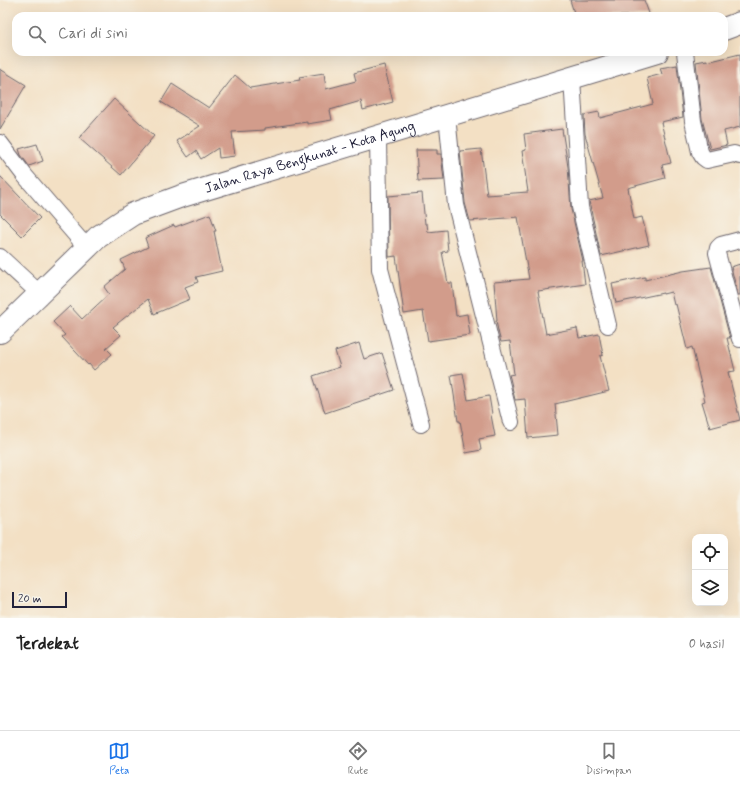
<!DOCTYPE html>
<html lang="id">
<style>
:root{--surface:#fff;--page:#f6f6f6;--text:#222;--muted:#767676;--line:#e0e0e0;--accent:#1a73e8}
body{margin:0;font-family:Mynerve,sans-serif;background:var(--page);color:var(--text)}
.controls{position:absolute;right:12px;bottom:12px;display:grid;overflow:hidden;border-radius:8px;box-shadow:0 4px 16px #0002}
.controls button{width:36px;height:36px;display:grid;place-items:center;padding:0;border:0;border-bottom:1px solid var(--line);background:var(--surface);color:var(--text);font:20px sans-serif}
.scale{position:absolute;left:12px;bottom:10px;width:55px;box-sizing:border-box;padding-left:4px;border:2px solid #22223b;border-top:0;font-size:11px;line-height:14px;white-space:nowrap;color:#22223b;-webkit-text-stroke:3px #f7f3e8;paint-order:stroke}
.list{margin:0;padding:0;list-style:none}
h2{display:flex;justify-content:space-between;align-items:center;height:52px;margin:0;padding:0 16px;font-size:17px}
h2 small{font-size:13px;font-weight:400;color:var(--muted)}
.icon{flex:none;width:22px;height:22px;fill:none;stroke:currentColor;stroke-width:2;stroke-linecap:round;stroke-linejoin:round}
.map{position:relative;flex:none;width:740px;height:618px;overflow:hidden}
.search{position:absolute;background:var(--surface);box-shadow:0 4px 16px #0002;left:12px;right:12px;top:12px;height:44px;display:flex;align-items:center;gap:10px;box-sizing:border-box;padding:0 14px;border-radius:12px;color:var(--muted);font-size:15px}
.sheet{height:112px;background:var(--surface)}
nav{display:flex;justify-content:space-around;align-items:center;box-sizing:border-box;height:56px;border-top:1px solid var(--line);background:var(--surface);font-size:11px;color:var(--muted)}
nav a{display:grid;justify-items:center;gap:2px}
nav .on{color:var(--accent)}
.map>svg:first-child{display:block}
</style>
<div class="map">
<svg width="740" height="618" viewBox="0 0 740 618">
<rect width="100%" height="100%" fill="#f7f3e8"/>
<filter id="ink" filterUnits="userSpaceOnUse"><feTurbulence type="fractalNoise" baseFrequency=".025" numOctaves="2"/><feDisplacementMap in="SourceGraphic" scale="8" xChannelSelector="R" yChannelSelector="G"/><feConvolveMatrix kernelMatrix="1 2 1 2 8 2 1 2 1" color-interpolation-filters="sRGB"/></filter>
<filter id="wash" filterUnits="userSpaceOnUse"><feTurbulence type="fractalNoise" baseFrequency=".012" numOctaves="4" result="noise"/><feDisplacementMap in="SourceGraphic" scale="16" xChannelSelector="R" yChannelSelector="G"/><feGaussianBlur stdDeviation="0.9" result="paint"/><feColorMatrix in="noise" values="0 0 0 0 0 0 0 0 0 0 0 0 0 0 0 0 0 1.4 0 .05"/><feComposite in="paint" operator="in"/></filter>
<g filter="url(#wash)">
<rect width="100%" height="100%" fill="#f3e0c4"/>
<g id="blocks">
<!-- building -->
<path fill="#d29c8b" d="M570,0H644L650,16H575Z
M740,54V127L724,131L727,145L710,149L702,119L696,62L707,60V62Z
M384,65L393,102L363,110L361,101L330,110L332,120L307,124V122L265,128V130L232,132L235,156L219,158L218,148L201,159L196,151L188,157L177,141L200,126L161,102L172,84L209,108L235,75L250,88L300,80L299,77L324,73L326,89L356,81L354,73Z
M677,65L683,117L661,122L671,163L662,165L665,178L628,188L634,219L642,217L649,245L601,256L589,201L603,198L585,134L584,115L599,112L600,118L653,104L647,78L662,74L660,68Z
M0,69L26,85L0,129Z
M114,99L154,136L121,175L79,138Z
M562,129L568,167L571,209L583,261H582L585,284L538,291L546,334L577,328L579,338L599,334L603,355L600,356L609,391L555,404L558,435L528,438L525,399L515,400L510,378L509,375L514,374L510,341L501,342L499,335L496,321H497L494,282L529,279L518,217L470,221L465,203L460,151L481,149L487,195L528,192L522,151L526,150L524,134Z
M37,144L43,161L29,166L21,155L19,149Z
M416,150H437V154H441L444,180L418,181Z
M0,176L40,218L22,236L0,214Z
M422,193L425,224H427L428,232L446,230L448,251L442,252L448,283H452L456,316L467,314L470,335L428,341L423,311L404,314L396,256L389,257L388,196Z
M210,214L216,231H214L222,271L196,277L198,282L185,287L190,299L154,314L148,299L113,327L121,335L106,348L112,354L94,370L89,364L88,365L62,337L65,335L53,322L70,306L82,319L109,294L104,287L125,269L121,260L148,247L145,238L174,225L175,227Z
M740,264V295H738L731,267Z
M711,267L730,338H727L735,371L728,372L740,420L710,428L702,402L705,401L692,347L687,349L676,304L674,305L671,292L663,294V293L616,303L612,284L645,277V280L683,271Z
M359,343L364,359L382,353L394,390L325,413L313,376L340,367L335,351Z
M463,373L468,400L489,396L492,414L491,415L495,436L479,439L481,450L466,453L460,421H458L451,375Z"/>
</g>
</g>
<g filter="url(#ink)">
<use href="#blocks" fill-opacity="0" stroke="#6b646b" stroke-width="1"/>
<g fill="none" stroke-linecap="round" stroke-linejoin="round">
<!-- minor casing -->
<g stroke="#6b646b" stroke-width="18">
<path id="minor" d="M685,52L693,121L700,152L703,157L707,160L734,154L740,156
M572,78L580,207L608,325
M447,116L456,205L511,422
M378,137L380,269L421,424
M0,143L25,176L87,248
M740,240L721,245L718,248L717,253L740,339
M0,257L39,293"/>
</g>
<!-- trunk casing -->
<g stroke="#6b646b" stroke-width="24">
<g id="trunk">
<path d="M724,29L740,23"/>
<path id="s1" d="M0,332L98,237L133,214L179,197L657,52"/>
</g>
</g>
<!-- minor -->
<use href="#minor" stroke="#fff" stroke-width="16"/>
<!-- trunk -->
<use href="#trunk" stroke="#fff" stroke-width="22"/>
</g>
</g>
<g text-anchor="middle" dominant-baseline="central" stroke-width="4" stroke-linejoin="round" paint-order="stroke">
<!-- street labels -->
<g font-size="14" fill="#22223b" stroke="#f7f3e8">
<text stroke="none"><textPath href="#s1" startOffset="364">Jalan Raya Bengkunat - Kota Agung</textPath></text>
</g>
</g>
</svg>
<div class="controls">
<button><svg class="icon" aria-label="locate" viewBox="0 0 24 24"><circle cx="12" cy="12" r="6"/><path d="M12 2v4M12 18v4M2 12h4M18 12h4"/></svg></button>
<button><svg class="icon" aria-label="layers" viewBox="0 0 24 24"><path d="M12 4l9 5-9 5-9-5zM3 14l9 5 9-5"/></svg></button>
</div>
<div class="scale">20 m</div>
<div class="search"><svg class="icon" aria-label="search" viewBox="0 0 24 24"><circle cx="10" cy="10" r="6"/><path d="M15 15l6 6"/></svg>Cari di sini</div>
</div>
<section class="sheet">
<h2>Terdekat<small>0 hasil</small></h2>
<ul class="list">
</ul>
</section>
<nav>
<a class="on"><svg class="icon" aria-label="map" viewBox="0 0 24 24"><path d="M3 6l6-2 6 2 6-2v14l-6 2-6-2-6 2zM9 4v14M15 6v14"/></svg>Peta</a>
<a><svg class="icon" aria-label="directions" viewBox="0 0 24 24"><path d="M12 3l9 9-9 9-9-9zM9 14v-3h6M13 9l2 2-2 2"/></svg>Rute</a>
<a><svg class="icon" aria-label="saved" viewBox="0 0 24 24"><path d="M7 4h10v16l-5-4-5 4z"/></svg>Disimpan</a>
</nav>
